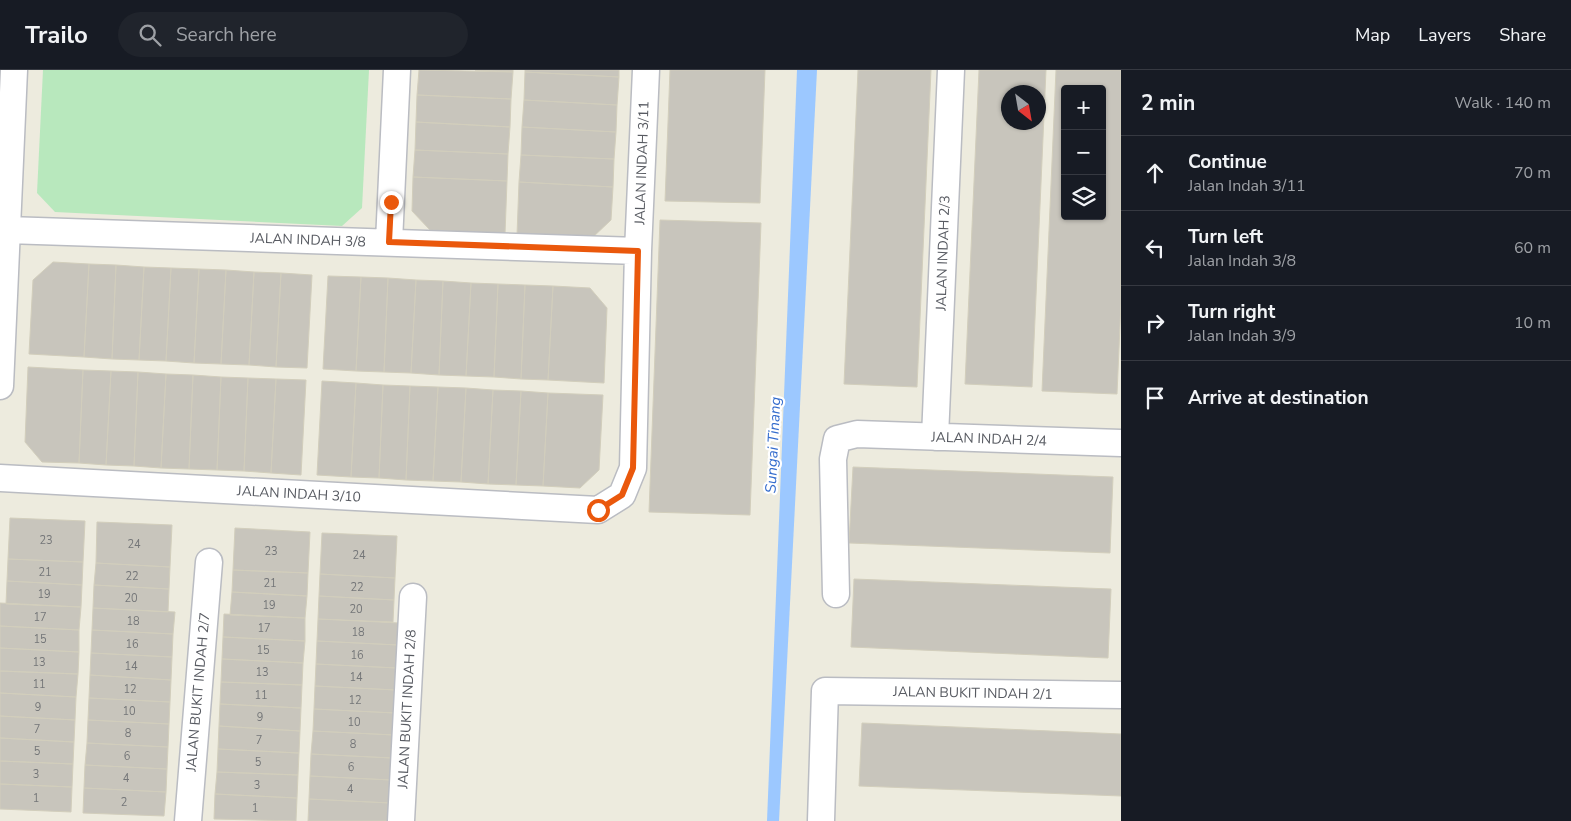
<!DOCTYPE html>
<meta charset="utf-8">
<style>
:root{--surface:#171b24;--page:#20242c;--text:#f1f3f6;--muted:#9ea1a6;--line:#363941}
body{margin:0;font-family:"Nunito Sans",sans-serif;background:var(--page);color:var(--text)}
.controls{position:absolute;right:15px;top:15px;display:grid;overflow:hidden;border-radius:5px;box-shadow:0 1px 4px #0004}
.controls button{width:45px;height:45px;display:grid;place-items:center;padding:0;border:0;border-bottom:1px solid var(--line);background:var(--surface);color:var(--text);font:25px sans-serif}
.compass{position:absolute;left:1001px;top:15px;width:45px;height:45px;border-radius:50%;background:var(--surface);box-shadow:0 1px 4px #0004;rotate:149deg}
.stop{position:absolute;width:15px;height:15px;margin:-11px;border:4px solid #ea580c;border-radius:50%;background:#fff}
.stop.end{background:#ea580c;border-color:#fff;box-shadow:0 1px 5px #0008}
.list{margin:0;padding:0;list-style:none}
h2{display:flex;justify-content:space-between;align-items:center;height:65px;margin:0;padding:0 20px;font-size:21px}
h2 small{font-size:16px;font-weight:400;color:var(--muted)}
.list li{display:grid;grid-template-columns:32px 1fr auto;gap:15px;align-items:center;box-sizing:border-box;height:75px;padding:0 20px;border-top:1px solid var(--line)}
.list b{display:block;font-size:19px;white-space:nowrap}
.list p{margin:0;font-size:16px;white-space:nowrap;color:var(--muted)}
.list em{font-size:16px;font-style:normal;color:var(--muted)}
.icon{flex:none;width:28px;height:28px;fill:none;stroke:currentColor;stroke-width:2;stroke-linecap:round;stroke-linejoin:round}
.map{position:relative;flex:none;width:1121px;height:751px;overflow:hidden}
header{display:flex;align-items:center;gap:30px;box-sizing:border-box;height:70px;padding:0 25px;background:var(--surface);border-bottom:1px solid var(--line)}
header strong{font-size:24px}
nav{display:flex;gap:28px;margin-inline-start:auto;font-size:18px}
.search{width:350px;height:45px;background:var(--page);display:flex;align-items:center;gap:12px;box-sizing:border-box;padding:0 18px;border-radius:28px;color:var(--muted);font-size:19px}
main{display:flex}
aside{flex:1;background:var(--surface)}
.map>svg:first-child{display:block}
</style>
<header>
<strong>Trailo</strong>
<div class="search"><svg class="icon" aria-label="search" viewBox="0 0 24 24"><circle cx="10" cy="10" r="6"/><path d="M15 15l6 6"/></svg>Search here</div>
<nav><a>Map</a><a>Layers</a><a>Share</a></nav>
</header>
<main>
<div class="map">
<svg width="1121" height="751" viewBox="0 0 1121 751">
<rect width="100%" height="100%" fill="#edebde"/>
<!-- green -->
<path fill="#b8e8bd" d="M43,0H369L362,138L342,156L55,142L37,123Z"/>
<!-- water -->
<path fill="#9cc8ff" d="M797,0H817L779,751H767Z"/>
<!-- building -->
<path fill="#c8c5bc" stroke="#d2cebc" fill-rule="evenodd" d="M419,0L513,2L511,29L417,25Z
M475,0H513V2Z
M525,0H619V7L525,2Z
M670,0H765L760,133L665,131Z
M858,0H931L917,317L844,314Z
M979,0H1046L1032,317L965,314ZM1008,22H1038V52H1008Z
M1056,0H1121V233L1117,324L1042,321ZM1065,19H1102V146H1065Z
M525,2L619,7L617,35L524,30Z
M417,25L511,29L510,57L416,52Z
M524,30L617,35L616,62L522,57Z
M416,52L510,57L508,84L415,80Z
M522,57L616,62L614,89L521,85Z
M415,80L508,84L507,111L413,107Z
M521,85L614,89L613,117L519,112Z
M413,107L507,111L505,164L430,160L412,141Z
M519,112L613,117L611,150L592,168L517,165Z
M660,150L761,153L750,445L649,442Z
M53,192L89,194L84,287L29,284L33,210Z
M89,194L116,195L112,289L84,287Z
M116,195L144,197L139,290L112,289Z
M144,197L171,198L166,291L139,290Z
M171,198L199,199L194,293L166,291Z
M199,199L226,200L221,294L194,293Z
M226,200L254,202L249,295L221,294Z
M254,202L281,203L276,297L249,295Z
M281,203L312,205L307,298L276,297Z
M328,206L361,207L356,301L323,299Z
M361,207L388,208L384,302L356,301Z
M388,208L416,210L411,303L384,302Z
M416,210L443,211L439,305L411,303Z
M443,211L471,213L466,306L439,305Z
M471,213L498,214L494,307L466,306Z
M498,214L525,215L521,309L494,307Z
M525,215L553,216L548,310L521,309Z
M553,216L590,218L607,238L604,313L548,310Z
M28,297L83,300L79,393L42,392L25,372Z
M83,300L111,301L106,395L79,393Z
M111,301L138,302L134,396L106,395Z
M138,302L166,304L161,398L134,396Z
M166,304L193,305L189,399L161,398Z
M193,305L221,307L217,400L189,399Z
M221,307L248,308L244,401L217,400Z
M248,308L276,309L271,403L244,401Z
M276,309L306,310L301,405L271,403Z
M322,311L356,313L351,407L317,405Z
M356,313L383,315L379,408L351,407Z
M383,315L410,316L406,410L379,408Z
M410,316L438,317L433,411L406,410Z
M438,317L466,318L461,412L433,411Z
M466,318L493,320L488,414L461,412Z
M493,320L521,321L516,415L488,414Z
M521,321L548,323L543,416L516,415Z
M548,323L603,325L599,400L580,418L543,416Z
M853,397L1113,407L1110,483L849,473Z
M10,448L85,451L83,492L8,489Z
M97,452L172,455L170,497L96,493Z
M235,458L310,462L308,503L233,500Z
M322,463L397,466L395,508L320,504Z
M8,489L83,492L82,515L7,511Z
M96,493L170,497L169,519L94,515Z
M233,500L308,503L307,526L232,522Z
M320,504L395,508L394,530L319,526Z
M854,509L1111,519L1108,588L851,577Z
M7,511L82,515L81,537L6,534Z
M94,515L169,519L168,542L93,538Z
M232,522L307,526L305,548L230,545Z
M319,526L394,530L393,552L318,549Z
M0,533L81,537L79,560L0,556Z
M93,538L175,542L173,564L92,560Z
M224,544L305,548V571L223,567Z
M318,549L399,553L398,575L317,571Z
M0,556L79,560V582L0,578Z
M92,560L173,564L172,587L91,583Z
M223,567L305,571L303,593L222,589Z
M317,571L398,575L397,598L316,594Z
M0,578L79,582L78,604L0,601Z
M91,583L172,587L171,610L90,605Z
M222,589L303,593L302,615L221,612Z
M316,594L397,598L396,620L315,616Z
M0,601L78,604L76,627L0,623Z
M90,605L171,610L170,632L89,628Z
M221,612L302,615L301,638L220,634Z
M315,616L396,620L395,643L314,639Z
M0,623L76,627L75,650L0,646Z
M89,628L170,632L169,654L88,650Z
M220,634L301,638L300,661L219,656Z
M314,639L395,643L394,665L313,661Z
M0,646L75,650L74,672L0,668Z
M88,650L169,654L168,677L87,673Z
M862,653L1121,664V726L859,716Z
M219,656L300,661L299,683L218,679Z
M313,661L394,665L392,688L311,684Z
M0,668L74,672L73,694L0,691Z
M87,673L168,677L167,699L85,695Z
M218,679L299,683L298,705L217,702Z
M311,684L392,688L391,710L310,706Z
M0,691L73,694L72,717L0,714Z
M85,695L167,699L166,722L84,718Z
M217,702L298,705L297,728L215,724Z
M310,706L391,710L390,733L309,729Z
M0,714L72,717L71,742L0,739Z
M84,718L166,722L164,746L83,743Z
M215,724L297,728L296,751L214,749Z
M309,729L390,733L389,751H308Z"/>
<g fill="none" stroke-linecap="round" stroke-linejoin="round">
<!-- minor casing -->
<g stroke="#babcc2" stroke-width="29">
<path id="minor" d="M7,160L638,181
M389,172L397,0
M0,316L14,0
M935,367L951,0
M0,408L598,440L622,425L633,398L638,181L646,0
M836,524L833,389L837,369L857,364L1121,373
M188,751L209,492
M401,751L413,527
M821,751L825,621L1121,625"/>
</g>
<!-- minor -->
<use href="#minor" stroke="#fff" stroke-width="26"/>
</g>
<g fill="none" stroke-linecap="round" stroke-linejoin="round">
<!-- route -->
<path stroke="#ea580c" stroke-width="6" d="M391,132L389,172L638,181L633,398L622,425L598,440"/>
</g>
<g text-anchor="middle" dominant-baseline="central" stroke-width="4.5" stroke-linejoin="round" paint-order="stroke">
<!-- number labels -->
<g font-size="11" fill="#747678">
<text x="46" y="470">23</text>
<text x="134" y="474">24</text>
<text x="271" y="481">23</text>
<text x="359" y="485">24</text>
<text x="45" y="502">21</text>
<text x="132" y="506">22</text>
<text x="270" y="513">21</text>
<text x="357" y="517">22</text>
<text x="44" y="524">19</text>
<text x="131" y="528">20</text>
<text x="269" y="535">19</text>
<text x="356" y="539">20</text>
<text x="40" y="547">17</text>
<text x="133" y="551">18</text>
<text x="264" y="558">17</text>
<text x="358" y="562">18</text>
<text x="40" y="569">15</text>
<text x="132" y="574">16</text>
<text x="263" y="580">15</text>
<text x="357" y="585">16</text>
<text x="39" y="592">13</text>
<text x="131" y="596">14</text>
<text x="262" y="602">13</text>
<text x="356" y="607">14</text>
<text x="39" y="614">11</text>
<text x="130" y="619">12</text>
<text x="261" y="625">11</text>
<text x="355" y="630">12</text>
<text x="38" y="637">9</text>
<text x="129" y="641">10</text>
<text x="260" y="647">9</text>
<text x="354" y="652">10</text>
<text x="37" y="659">7</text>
<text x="128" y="663">8</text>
<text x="259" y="670">7</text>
<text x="353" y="674">8</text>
<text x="37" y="681">5</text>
<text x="127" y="686">6</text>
<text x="258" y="692">5</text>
<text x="351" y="697">6</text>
<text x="36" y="704">3</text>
<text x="126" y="708">4</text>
<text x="257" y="715">3</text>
<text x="350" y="719">4</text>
<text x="36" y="728">1</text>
<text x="124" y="732">2</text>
<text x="255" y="738">1</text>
</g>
<!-- street labels -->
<g font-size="14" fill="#585b62" stroke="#fff">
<text transform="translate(642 93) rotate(-88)">JALAN INDAH 3/11</text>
<text transform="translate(308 170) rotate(2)">JALAN INDAH 3/8</text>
<text transform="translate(943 183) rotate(-88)">JALAN INDAH 2/3</text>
<text transform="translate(989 369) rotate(2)">JALAN INDAH 2/4</text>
<text transform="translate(299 424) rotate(3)">JALAN INDAH 3/10</text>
<text transform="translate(198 622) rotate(-85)">JALAN BUKIT INDAH 2/7</text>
<text transform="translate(973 623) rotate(1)">JALAN BUKIT INDAH 2/1</text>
<text transform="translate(407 639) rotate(-87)">JALAN BUKIT INDAH 2/8</text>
</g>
<!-- water labels -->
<g font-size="15" font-style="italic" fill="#346ccd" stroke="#fff">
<text transform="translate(773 375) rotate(-87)">Sungai Tinang</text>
</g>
</g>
</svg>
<div class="controls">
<button>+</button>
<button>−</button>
<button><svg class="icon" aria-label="layers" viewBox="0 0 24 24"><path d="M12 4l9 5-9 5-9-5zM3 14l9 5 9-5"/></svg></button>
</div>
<svg class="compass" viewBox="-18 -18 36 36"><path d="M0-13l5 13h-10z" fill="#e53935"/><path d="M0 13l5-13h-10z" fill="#9ea1a6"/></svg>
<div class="stop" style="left:598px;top:440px"></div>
<div class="stop end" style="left:391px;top:132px"></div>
</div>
<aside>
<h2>2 min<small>Walk · 140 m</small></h2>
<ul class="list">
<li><svg class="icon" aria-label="ahead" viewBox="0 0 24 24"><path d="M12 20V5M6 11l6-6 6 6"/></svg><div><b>Continue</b><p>Jalan Indah 3/11</p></div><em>70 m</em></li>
<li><svg class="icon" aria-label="left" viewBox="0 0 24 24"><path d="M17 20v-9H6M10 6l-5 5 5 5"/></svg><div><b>Turn left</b><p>Jalan Indah 3/8</p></div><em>60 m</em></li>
<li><svg class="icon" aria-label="right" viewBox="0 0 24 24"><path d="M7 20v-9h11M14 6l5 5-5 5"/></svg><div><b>Turn right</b><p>Jalan Indah 3/9</p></div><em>10 m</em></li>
<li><svg class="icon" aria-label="arrive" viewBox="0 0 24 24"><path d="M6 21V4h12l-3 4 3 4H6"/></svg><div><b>Arrive at destination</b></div></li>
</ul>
</aside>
</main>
